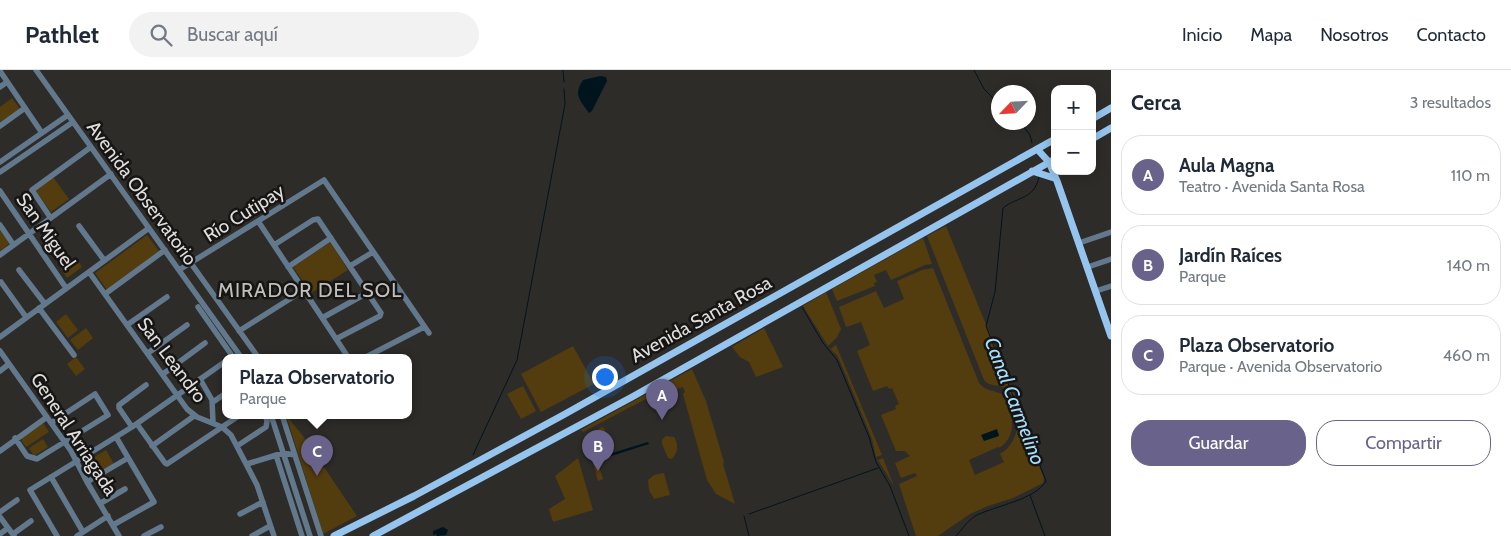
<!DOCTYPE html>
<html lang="es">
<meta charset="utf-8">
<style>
:root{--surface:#fff;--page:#f2f2f3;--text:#1f2937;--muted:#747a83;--line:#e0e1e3;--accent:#69628b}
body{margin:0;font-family:Cabin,sans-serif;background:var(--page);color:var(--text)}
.controls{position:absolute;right:15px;top:15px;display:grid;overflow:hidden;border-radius:10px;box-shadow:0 2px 12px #0003}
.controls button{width:45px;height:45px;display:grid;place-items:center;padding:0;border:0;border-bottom:1px solid var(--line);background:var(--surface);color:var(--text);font:25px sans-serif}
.compass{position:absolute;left:991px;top:15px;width:45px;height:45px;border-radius:50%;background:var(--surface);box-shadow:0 2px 12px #0003;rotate:245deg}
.you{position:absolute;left:604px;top:306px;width:18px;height:18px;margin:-12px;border:4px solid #fff;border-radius:50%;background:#1a73e8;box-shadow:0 0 0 8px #1a73e833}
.badge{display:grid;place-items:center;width:32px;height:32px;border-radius:50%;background:var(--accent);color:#fff;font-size:16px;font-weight:700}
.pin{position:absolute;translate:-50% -41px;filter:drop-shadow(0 1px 2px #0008)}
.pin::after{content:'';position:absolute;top:26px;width:18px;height:15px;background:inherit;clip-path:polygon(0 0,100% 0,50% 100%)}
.popup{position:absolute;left:222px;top:284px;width:190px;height:65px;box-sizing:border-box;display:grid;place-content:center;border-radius:10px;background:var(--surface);filter:drop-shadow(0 1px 4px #0005);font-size:16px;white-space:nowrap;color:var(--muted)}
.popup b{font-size:19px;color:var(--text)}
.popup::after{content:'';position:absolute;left:50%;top:100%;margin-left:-10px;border:10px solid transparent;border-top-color:var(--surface)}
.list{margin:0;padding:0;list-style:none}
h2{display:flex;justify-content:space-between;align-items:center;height:65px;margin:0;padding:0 20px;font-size:21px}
h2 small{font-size:16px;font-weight:400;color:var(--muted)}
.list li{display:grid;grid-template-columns:32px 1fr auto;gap:15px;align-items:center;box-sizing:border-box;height:80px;margin:0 10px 10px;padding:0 10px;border:1px solid var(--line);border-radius:20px}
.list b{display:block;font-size:19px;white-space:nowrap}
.list p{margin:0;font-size:16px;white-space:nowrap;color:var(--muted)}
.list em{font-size:16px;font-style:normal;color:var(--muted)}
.actions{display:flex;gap:10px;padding:15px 20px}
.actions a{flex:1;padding:11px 0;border:1px solid var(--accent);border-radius:20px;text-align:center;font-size:18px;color:var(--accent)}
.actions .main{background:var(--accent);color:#fff}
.icon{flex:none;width:28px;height:28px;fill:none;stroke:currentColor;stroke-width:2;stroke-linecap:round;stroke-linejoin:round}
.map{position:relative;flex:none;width:1111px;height:466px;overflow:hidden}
header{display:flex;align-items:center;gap:30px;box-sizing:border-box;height:70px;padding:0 25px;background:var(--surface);border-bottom:1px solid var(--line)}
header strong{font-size:24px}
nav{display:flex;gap:28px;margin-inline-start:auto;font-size:18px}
.search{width:350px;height:45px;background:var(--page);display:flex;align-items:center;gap:12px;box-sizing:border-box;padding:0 18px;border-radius:28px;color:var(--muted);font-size:19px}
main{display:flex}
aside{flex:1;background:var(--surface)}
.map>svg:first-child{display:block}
</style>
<header>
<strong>Pathlet</strong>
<div class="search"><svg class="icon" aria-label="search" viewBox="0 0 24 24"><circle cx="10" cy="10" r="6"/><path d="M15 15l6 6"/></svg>Buscar aquí</div>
<nav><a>Inicio</a><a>Mapa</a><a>Nosotros</a><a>Contacto</a></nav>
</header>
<main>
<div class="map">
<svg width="1111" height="466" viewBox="0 0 1111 466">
<rect width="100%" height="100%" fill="#2e2c29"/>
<!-- green -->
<path fill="#533c0d" d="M12,28L20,39L0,52V37Z
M53,107L69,129L51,142L35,120Z
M946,156L1015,326C1010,324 1008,321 1004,318C997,314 990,317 984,310L927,166Z
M0,159L10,173L0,181Z
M147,165L159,181L107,220L95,203Z
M923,168L932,194L925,195L891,210L886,200L874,205L877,212L874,213L875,216L837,231L832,219Z
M330,172L348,200L311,223L293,197Z
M77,189L82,197L67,208L61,199Z
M933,198L979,313C985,321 993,320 1002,324C1014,340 1018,367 999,378L998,377L969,390L975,405L1004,392L1000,384C1014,376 1019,360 1018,345L1044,408L1043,413L1013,428L988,436L970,444L938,466H916L899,414L917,406L915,403L901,408L895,393L910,386L905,381H896L881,345L896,339L895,336L899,334L892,318L889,319L887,316L873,321L857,281L870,275L861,252L846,257L839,237L876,221L884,238L904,229L897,211L922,200Z
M826,222L841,259L837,267L828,276L803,236Z
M66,244L78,260L68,268L56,252Z
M86,258L93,268L78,280L70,270Z
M764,258L783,297L756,307L749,292L740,287L732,277Z
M836,275L882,385L876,387L872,369L845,303L837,285L830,279Z
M573,276L594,314L541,342L521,304Z
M76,287L85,299L76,306L67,294Z
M692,299L706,331L724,392L723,394L735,434L716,424L707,410L683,324L685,322L683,317L644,330L583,362L581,360Z
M523,316L536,341L521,349L507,324Z
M286,345L303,366L357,446L323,464Z
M43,353L49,362L26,377L21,370L22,367Z
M602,357L604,358L606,363L586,369L584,367Z
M666,366L674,367C679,375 678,382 672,389L668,388L662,374V370Z
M43,369L48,377L34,386L29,378Z
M598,376L602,391L598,393L603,409L598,411L589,379Z
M106,380L114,394L92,406L84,393Z
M578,388L593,440L553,452L549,439L565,429L555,406Z
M883,388L894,416L878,390Z
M664,403L670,425L654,429L649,420L648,410L654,405Z"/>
<!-- water -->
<path fill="#00141e" d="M600,6L606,7L607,11L592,41L589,43C580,30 573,25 583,10Z
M997,359L999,366L984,371L981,365Z
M648,372L649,374L602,389L599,378L606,376L609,384Z
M443,457L448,460L446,465L437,466L436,464L433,465V461Z"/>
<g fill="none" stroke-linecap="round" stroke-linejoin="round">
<!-- stream -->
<path stroke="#00141e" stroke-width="1" d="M563,0L564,12
M974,0L984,19L998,33
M1020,52L1030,65L1032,73
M802,237L823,273L837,290L869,367L876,392L890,416L909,466
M473,385L517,290L565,34L564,19
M1030,425L1045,466
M749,444L878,398
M744,446L749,466
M956,466C962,459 968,451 975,446C994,436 1035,430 1046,411L986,256L995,222L1003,138C1018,126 1034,130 1039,107"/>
<!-- minor -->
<path stroke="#62798d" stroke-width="5.5" d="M36,0L241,287
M0,1L42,63
M0,17L7,12
M0,56L25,38
M0,92L68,45
M0,102L73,52
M0,121L66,218
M50,147L32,120L91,77
M258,151L348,287
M0,155L13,174
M79,156L104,190
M1079,173L1111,162
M274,175L313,150L318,149L381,243L380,246L336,269
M0,185L111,104
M185,185L258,287
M350,196L373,182
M288,197L331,168
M1088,197L1111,189
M19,200L45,234
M179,200L324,110L429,263
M89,202L187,339L197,347L222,357L231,365L257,415L274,466
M1,212L26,247
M1096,221L1111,216
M105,224L165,180
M198,237L233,287
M39,238L74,285
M322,248L367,223
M127,255L167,227
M239,261L304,220
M0,267L149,158
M0,281L71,381L87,412L119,466
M148,283L187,255
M366,287L424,257
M0,301L9,294
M163,304L205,273
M200,309L212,330L213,352
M213,332L226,323
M271,345L310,466
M282,345L321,466
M137,354L165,393L167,394L240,345
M132,357L119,338V335L146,315
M15,368L27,386L37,389L108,345L95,324L51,353
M152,376L194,346
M237,376L266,357L267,351L265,345
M0,381L47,347
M276,385L302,466
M247,394L283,383L295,385
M51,407L83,462
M87,412L128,388
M101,433L125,419
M0,442L17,430
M240,444L263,432
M0,447L14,466
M113,455L154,432L116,367
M0,464L8,458
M13,464L31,451
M57,466L30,420L132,357L226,291
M77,466L108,446
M144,466L161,457
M252,466L270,456"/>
<!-- major -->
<path stroke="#95c5ee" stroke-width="7" d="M1092,49L1111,38
M1092,69L1111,58
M1037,79L1049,92L1057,111L1111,266
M1032,101L1054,108
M334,466L414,426L565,344L1055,69
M373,466L632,327L1055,89"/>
</g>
<g text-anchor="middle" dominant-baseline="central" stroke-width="5" stroke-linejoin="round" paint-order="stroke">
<!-- street labels -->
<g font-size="19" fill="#dfdedc" stroke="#161513">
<text transform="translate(142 123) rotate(54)">Avenida Observatorio</text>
<text transform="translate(244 143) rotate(-32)">Río Cutipay</text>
<text transform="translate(46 161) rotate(55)">San Miguel</text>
<text transform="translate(701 249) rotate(-29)">Avenida Santa Rosa</text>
<text transform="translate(172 290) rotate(53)">San Leandro</text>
<text transform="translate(74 364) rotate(57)">General Arriagada</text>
</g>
<!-- neighbourhood labels -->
<g font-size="20" letter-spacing="1" fill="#c1bfbb" stroke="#161513">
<text x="310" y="220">MIRADOR DEL SOL</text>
</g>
<!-- water labels -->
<g font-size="20" font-style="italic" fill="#a4defc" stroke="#161513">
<text transform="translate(1015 331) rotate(69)">Canal Carmelino</text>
</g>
</g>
</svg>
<div class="controls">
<button>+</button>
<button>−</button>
</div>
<svg class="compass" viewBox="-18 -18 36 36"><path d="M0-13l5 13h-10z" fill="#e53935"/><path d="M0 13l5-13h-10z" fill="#747a83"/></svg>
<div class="you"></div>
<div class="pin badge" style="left:662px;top:350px">A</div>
<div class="pin badge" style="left:598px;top:401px">B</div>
<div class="pin badge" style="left:317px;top:406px">C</div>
<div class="popup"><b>Plaza Observatorio</b>Parque</div>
</div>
<aside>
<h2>Cerca<small>3 resultados</small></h2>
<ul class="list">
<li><span class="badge">A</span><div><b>Aula Magna</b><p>Teatro · Avenida Santa Rosa</p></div><em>110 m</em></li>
<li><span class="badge">B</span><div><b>Jardín Raíces</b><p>Parque</p></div><em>140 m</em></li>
<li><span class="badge">C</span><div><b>Plaza Observatorio</b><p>Parque · Avenida Observatorio</p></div><em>460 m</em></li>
</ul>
<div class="actions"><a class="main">Guardar</a><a>Compartir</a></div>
</aside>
</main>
